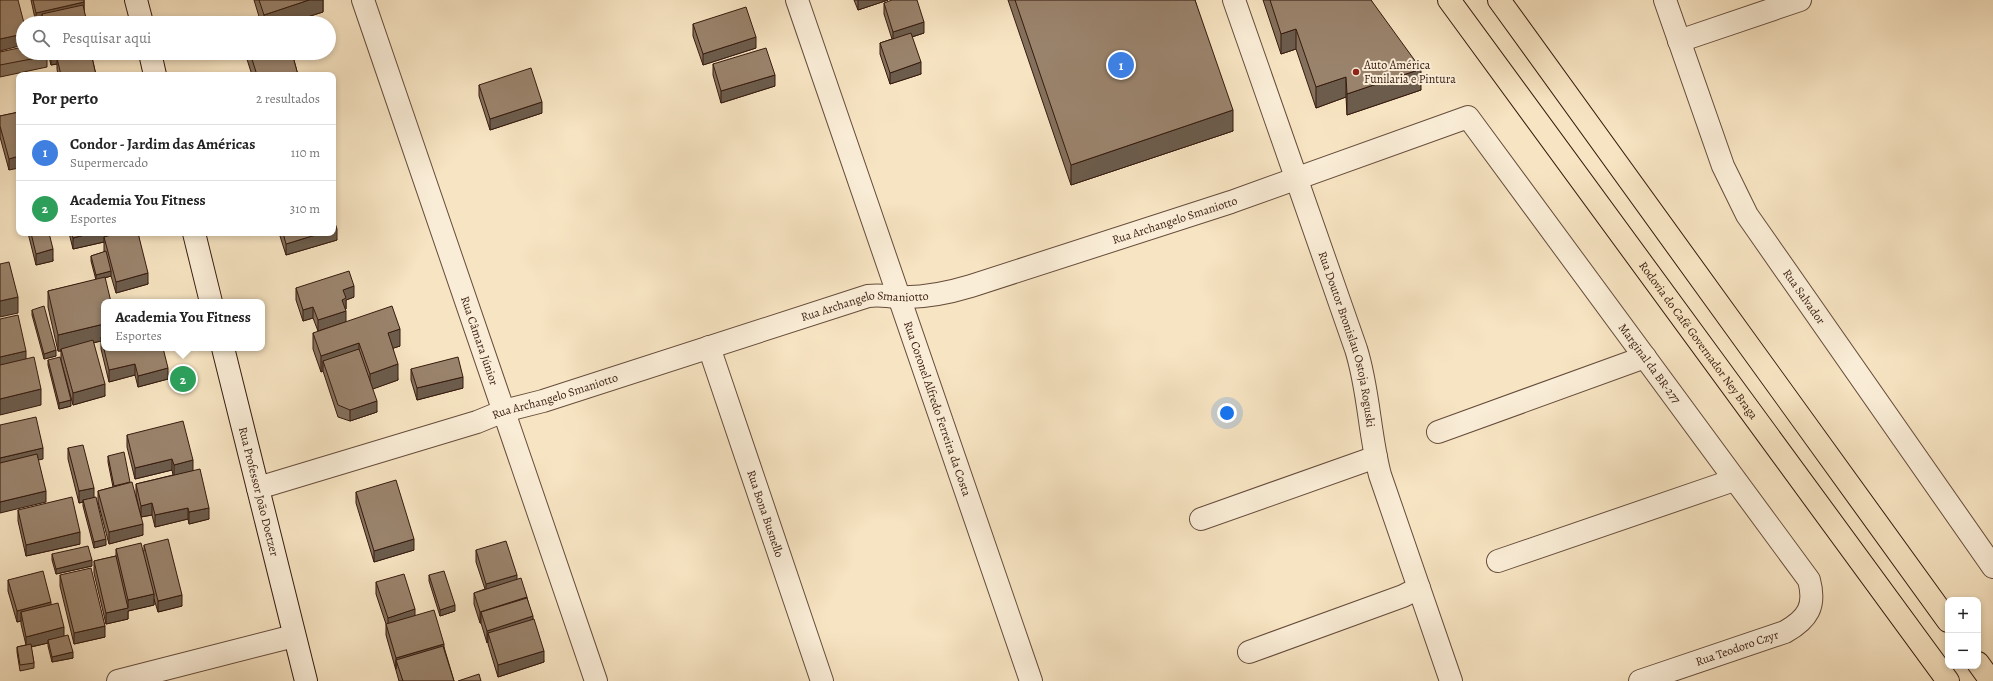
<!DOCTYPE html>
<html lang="pt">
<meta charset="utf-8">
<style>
:root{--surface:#fff;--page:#f6f6f6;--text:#222;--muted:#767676;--line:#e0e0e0;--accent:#7c3aed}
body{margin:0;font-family:Alegreya,serif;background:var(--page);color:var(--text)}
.controls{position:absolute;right:12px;bottom:12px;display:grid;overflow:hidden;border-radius:8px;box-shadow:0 2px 6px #0003}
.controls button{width:36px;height:36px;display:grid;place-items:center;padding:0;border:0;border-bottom:1px solid var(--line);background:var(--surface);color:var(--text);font:20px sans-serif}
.you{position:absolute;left:1227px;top:413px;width:14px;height:14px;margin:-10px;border:3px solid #fff;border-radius:50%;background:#1a73e8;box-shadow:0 0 0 6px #1a73e833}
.badge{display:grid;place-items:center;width:26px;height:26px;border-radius:50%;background:var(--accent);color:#fff;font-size:13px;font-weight:700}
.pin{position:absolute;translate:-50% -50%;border:2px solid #fff;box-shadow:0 1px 4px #0006}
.popup{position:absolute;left:101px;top:299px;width:164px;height:52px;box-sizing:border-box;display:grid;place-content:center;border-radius:8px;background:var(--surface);filter:drop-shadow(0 1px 3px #0005);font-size:13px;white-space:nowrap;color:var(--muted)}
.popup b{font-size:15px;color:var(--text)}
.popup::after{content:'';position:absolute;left:50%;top:100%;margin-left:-8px;border:8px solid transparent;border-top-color:var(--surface)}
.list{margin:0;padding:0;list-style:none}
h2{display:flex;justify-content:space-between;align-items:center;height:52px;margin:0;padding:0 16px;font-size:17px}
h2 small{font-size:13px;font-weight:400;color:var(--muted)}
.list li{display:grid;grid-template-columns:26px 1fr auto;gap:12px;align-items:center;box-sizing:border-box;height:56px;padding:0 16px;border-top:1px solid var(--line)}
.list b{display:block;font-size:15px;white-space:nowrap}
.list p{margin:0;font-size:13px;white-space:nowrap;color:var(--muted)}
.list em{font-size:13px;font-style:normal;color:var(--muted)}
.icon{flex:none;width:22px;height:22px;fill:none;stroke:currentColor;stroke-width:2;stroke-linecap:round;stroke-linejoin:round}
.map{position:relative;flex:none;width:1993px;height:681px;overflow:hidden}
.search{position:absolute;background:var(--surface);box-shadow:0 2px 6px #0003;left:16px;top:16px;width:320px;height:44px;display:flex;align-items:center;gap:10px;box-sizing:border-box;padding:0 14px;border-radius:22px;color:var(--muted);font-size:15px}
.panel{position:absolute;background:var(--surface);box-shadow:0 2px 6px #0003;left:16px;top:72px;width:320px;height:164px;border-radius:8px}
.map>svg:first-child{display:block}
</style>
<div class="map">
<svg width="1993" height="681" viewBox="0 0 1993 681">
<rect width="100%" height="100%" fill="#f7e4c2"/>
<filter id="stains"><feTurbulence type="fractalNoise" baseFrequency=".005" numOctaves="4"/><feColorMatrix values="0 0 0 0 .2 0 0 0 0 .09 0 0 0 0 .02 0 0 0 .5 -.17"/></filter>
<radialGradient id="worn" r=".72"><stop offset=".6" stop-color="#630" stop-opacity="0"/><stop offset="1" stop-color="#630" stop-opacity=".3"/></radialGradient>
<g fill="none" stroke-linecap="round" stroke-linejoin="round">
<!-- minor casing -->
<g stroke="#664c3b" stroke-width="24">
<g id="minor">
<path id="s1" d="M363,0L596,681"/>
<path id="s2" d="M797,0L1031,681"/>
<path id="s3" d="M1234,0L1356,349C1369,390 1369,433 1380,475L1451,681"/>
<path id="s4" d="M1665,0L1723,166L1747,215L1993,567"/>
<path d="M1679,41L1800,0"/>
<path id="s5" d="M709,347L822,681"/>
<path d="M1438,432L1645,357"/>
<path id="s6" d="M258,488L477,422L504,411L543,401L868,296C883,294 887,297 899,297C923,298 948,293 971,286L1231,202L1468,117L1809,580C1816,606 1808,619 1785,632L1640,681"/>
<path d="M1201,519L1376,457"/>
<path d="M1498,561L1734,480"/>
<path d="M1249,652L1403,596L1419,588"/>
<path d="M118,681L294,636"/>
</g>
</g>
<!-- secondary casing -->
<g stroke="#361a0e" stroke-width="24">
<g id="secondary">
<path d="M136,0L142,23"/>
<path d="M150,53L155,75"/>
<path d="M194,233L211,302"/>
<path id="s7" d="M223,348L306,681"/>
</g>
</g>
<!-- motorway casing -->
<g stroke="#361a0e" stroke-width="24">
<g id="motorway">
<path id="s8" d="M1449,0L1948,681"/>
<path d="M1499,0L1948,621"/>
<path d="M1978,663L1991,681"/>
</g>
</g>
<!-- minor -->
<use href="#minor" stroke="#faedd7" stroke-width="22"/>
<!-- secondary -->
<use href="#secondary" stroke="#faedd7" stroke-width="22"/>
<!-- motorway -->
<use href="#motorway" stroke="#f7e4c2" stroke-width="22"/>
</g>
<!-- wall -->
<path fill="#84715d" stroke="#361a0e" d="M31,0H84V12L87,23H36Z
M254,0H323V12L288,23H261Z
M854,0H888L858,10Z
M1008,0H1195L1233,131L1071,185Z
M1263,0H1371L1421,90L1347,115L1346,97L1316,108L1296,49L1281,54Z
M884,3L924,33L912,37L921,74L890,84L880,54V43L892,39L884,14Z
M693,24L756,48L703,65L693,36Z
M0,52L47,56V67L0,77Z
M48,53H91L96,75H58L57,69V64L51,65Z
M245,53H292L298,75H252Z
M713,64L775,86L721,103L713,75Z
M479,85L542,113L490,130L479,96Z
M19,112L9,170L0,137V116Z
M28,233H49L53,261L36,265Z
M69,233H138L148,284L116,293L111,276L105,278L104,348L168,379L138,387L135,375L109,382L101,349V341L93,343L105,396L73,405L61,360V351H58L48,307V291L96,280L91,261V256L104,252V242L73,249Z
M279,233H333L337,240L286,255Z
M296,288L354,297L346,300V309L318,331L313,318L303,321L296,300Z
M32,310L56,356L44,359L32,315Z
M313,333L400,346L393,348L398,380L372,389L377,412L350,421L338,417L323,371L321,372L313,349Z
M48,360L71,406L59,409L48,365Z
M411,369L463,388L417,400L411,380Z
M127,435L193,470L209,519L189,524L188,519L155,527L152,515L141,517L136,495V484L173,475L172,470L135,479L127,447Z
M68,448L94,497L106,545L94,548L83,506V502L79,503L68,459Z
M108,456L143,535L109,544L98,502V491L113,487L108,462Z
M356,492L414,550L374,562L356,503Z
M18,510L80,544L26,556L18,521Z
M144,545L182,606L158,612L154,599V605L128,611V619L106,624L94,573V561L116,556V549L144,551Z
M476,550L517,579L527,598L533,619L544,662L498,677L488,644V642L487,643L481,623H480L474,604V593L485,589L476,562Z
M52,554L92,566L56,574L52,560Z
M60,575L105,637L74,644L60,586Z
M429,575L455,611L440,616L429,581Z
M8,580L51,605L73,658L52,662L48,646V643L31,647L34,663V668L20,671L17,652V647L26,645L21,624V621L17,622L8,591Z
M376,582L415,615L444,647L454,681H399L386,635V624L376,594Z"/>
<!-- shaded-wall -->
<path fill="#6c5c4c" stroke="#361a0e" d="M309,0H323V12L288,23H264V15Z
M858,0H888L858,10Z
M84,2V13L42,14V23H36V13Z
M924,22V33L893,43V32Z
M1296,29V49L1281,54V34Z
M23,34V45L0,51V39Z
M756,37V48L703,65V54Z
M54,53H91L57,58V64L51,65V54Z
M921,62V74L890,84V73Z
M1421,69V90L1347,115V94Z
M775,75V86L721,103V91Z
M1346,77V97L1316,108V87Z
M542,102V113L490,130V119Z
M1233,110V131L1071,185V165Z
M19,156V168L9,170V159Z
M337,229V240L286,255V244L322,233H333V230Z
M92,233H132L104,237V242L73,249V238Z
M53,249V261L36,265V254Z
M111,271V276L96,280V275Z
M148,273V284L116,293V282Z
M354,286V297L346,300V309L342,311V300L343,290Z
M18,297V313L0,317V301Z
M313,307V318L303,321V310Z
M346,311V322L318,331V320Z
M104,324V341L101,337V341L61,350V349V351H58V335Z
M400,329V346L388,350V333Z
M359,343V359L323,361V371L321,372V356Z
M56,350V356L44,359V354Z
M26,351V367L0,373V357Z
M135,364V375L109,382V370Z
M398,364V380L370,390V374Z
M168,368V379L138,387V376Z
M463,377V388L417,400V388Z
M105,384V396L73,405V393Z
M41,389V405L0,415V399Z
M71,400V406L59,409V403Z
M377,401V412L350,421V410Z
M43,448V459L0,469V458Z
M172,459V470L135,479V468Z
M193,460V471L174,476V465Z
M94,488V499L83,500V502L79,503V491Z
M46,491V502L0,513V502Z
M152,503V515L141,517V506Z
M188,508V519L155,527V515Z
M209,508V519L189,524V512Z
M143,524V535L109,544V532Z
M80,532V544L26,556V545Z
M106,539V545L94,548V542Z
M414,539V550L374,562V551Z
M92,560V566L56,574V569Z
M517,575V586L486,595V584Z
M154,594V605L128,611V619L106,624V613L128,608V600Z
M182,595V606L158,612V601Z
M527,597V608L481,612V623H480V612Z
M51,602V614L21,612V621L17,622V611Z
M455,605V611L440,616V610Z
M415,609V620L388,629V618Z
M533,616V627L488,633V642L487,643V631Z
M105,626V637L74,644V633Z
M64,627V639L48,640V643L26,648V637Z
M444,644V655L396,660V669V658Z
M544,651V662L498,677V665Z
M73,652V658L52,662V657Z"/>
<!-- building -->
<path fill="#9a836c" stroke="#361a0e" d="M0,0H18L24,23H23V34L0,39Z
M33,0H84V2L36,13Z
M259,0H309L264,15Z
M892,0H917L924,22L893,32L884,3Z
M1015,0H1195L1233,110L1071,165Z
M1270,0H1371L1421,69L1347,94L1346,77L1316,87L1296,29L1281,34Z
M83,5L87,23H44L42,14Z
M746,7L756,37L703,54L693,24Z
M281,18L283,23H264Z
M911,33L921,62L890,73L880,43Z
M23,47V53H46L47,56L0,65V52Z
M766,48L775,75L721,91L713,64Z
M76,53H91L96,75H61L57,58Z
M250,53H292L298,75H257Z
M531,68L542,102L490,119L479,85Z
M19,112V156L9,159L0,126V116Z
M333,217L337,229L333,230Z
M31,233H49L53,249L36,254Z
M71,233H92L73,238Z
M119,233H138L148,273L116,282L104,237Z
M283,233H322L286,244Z
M106,251L111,271L96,275L91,256Z
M9,262L18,297L0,301V264Z
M349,271L354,286L343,290L346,298L342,300L346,311L318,320L313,307L303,310L296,288Z
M105,277L111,302H104V324L58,335L48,291Z
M44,306L56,350L44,354L32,310Z
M392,306L400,329L388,333L398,364L370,374L359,343L321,356L313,333Z
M18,315L26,351L0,357V319Z
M104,336V348H163L168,368L138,376L135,364L109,370L101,337Z
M93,340L105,384L73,393L61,349Z
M359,349L377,401L350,410L338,405L323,361Z
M34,357L41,389L0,399V365Z
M60,357L71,400L59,403L48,360Z
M458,357L463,377L417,388L411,369Z
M36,417L43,448L0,458V425Z
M183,421L193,460L174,465L172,459L135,468L127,435Z
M83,445L94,488L79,491L68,448Z
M124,452L130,482L114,486L108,456Z
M37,454L46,491L0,502V463Z
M200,469L209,508L189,512L188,508L155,515L152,503L141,506L136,484Z
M396,480L414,539L374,551L356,492Z
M132,482L143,524L109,532L98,491Z
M72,497L80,532L26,545L18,510Z
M96,497L106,539L94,542L83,500Z
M168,539L182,595L158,601L144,545Z
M506,541L517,575L486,584L476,550Z
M141,543L154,594L128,600L116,549Z
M88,546L92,560L56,569L52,554Z
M116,556L128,608L106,613L94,561Z
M91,568L105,626L74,633L60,575Z
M43,571L51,602L17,611L8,580Z
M444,571L455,605L440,610L429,575Z
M404,574L415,609L388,618L376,582Z
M521,578L527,597L480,612L474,593Z
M527,598L533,616L487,631L481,612Z
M58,603L64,627L26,637L21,612Z
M434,610L444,644L396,658L386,624Z
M534,619L544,651L498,665L488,633Z
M68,635L73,652L52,657L48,640Z
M31,644L34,663L20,665L17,647Z
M443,646L454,681H403L396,660Z
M479,674L481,681H458Z"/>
<!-- markers -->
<circle fill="#8f2418" stroke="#faedd7" stroke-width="1.5" cx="1356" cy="72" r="4"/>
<g text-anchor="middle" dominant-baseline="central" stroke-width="4" stroke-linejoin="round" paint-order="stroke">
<!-- poi labels -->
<g font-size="12" fill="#361a0e" stroke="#faedd7" text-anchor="start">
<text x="1364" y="65">Auto América<tspan x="1364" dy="14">Funilaria e Pintura</tspan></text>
</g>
<!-- street labels -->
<g font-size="12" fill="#361a0e" stroke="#faedd7">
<text stroke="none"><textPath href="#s6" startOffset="958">Rua Archangelo Smaniotto</textPath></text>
<text stroke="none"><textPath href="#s4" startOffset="330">Rua Salvador</textPath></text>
<text stroke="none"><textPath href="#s6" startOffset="635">Rua Archangelo Smaniotto</textPath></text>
<text stroke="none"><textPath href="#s3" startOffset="358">Rua Doutor Bronislau Ostoja Roguski</textPath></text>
<text stroke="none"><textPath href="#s1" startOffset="360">Rua Câmara Júnior</textPath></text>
<text stroke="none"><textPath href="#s8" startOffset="422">Rodovia do Café Governador Ney Braga</textPath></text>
<text stroke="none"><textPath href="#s6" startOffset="1575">Marginal da BR-277</textPath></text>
<text stroke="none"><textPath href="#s6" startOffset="311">Rua Archangelo Smaniotto</textPath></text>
<text stroke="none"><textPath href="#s2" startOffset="432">Rua Coronel Alfredo Ferreira da Costa</textPath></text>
<text stroke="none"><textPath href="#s7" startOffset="148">Rua Professor João Doetzer</textPath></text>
<text stroke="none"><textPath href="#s5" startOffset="176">Rua Bona Busnello</textPath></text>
<text transform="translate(1737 648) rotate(-19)">Rua Teodoro Czyr</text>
</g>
</g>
<rect width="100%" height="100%" filter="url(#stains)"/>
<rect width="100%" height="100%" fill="url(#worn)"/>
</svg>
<div class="controls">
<button>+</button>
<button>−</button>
</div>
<div class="you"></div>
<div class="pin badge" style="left:1121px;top:65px;background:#3f7fe0">1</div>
<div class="pin badge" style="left:183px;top:379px;background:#2e9e5b">2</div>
<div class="popup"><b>Academia You Fitness</b>Esportes</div>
<div class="search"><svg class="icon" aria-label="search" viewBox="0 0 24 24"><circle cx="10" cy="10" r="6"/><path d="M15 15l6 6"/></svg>Pesquisar aqui</div>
<section class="panel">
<h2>Por perto<small>2 resultados</small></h2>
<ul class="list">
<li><span class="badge" style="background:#3f7fe0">1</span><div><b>Condor - Jardim das Américas</b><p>Supermercado</p></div><em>110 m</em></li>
<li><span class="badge" style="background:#2e9e5b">2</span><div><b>Academia You Fitness</b><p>Esportes</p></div><em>310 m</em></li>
</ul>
</section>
</div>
